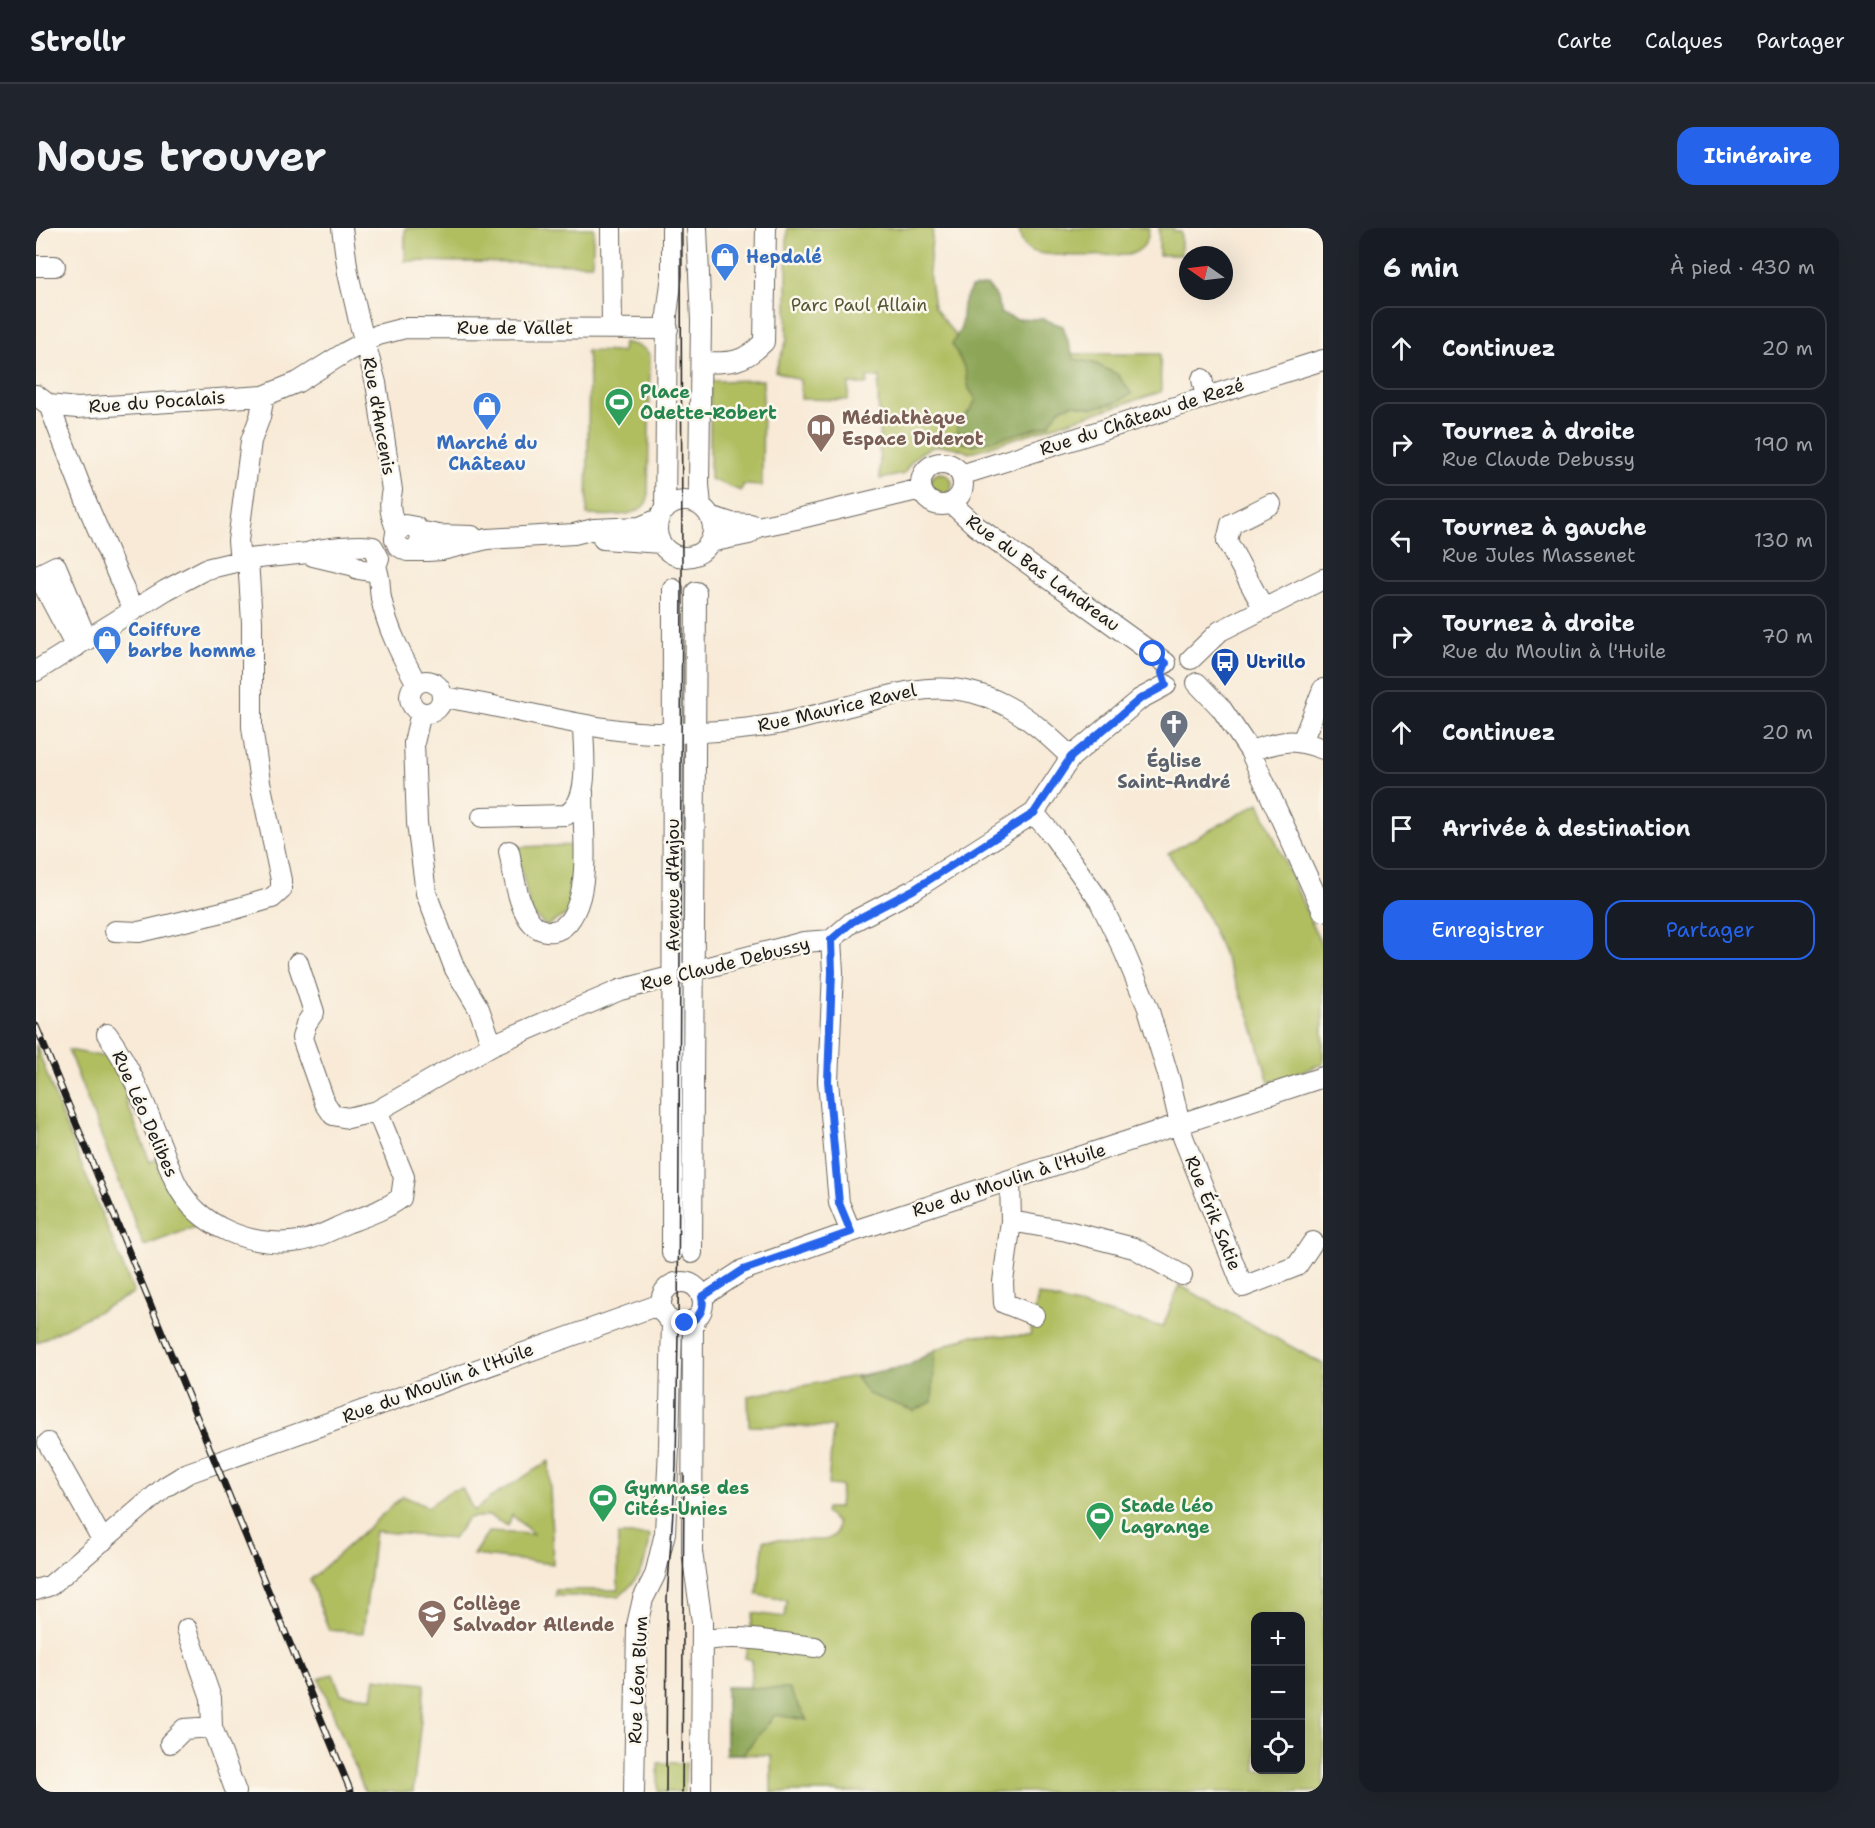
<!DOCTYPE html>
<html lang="fr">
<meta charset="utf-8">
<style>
:root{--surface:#171b24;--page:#20242c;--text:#f1f3f6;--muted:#9ea1a6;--line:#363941;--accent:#2563eb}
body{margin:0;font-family:"Shantell Sans",sans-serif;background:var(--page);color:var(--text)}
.controls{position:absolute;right:18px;bottom:18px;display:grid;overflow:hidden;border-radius:12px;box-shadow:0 6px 24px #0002}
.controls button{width:54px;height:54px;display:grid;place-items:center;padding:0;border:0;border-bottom:2px solid var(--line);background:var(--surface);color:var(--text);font:30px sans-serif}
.compass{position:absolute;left:1143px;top:18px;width:54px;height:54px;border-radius:50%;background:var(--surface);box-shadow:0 6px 24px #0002;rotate:284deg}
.stop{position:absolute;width:18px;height:18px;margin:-14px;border:4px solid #2563eb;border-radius:50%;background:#fff}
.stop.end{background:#2563eb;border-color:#fff;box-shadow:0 2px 6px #0008}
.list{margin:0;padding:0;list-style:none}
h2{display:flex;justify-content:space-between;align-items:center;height:78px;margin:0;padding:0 24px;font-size:26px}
h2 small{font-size:20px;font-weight:400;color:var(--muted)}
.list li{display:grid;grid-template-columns:39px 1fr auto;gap:18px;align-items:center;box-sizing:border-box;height:84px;margin:0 12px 12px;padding:0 12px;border:2px solid var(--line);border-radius:18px}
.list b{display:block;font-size:22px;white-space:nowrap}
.list p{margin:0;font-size:20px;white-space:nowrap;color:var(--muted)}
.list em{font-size:20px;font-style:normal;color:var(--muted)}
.actions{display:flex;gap:12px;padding:18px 24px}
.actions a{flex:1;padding:14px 0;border:2px solid var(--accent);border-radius:18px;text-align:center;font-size:21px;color:var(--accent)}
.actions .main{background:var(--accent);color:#fff}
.icon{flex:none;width:33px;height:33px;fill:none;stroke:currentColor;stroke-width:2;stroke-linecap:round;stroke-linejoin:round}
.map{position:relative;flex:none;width:1287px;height:1564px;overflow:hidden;border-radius:18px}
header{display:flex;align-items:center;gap:36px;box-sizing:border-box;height:84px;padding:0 30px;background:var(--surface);border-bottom:2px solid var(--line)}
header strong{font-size:28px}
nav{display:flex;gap:33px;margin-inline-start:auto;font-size:21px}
.intro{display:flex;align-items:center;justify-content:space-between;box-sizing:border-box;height:144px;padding:0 36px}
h1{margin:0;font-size:42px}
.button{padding:15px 27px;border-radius:18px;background:var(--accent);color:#fff;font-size:21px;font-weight:700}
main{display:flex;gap:36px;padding:0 36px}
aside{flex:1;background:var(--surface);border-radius:18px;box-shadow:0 6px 24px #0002}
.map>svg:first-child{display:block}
</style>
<header>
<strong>Strollr</strong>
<nav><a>Carte</a><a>Calques</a><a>Partager</a></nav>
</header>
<div class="intro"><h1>Nous trouver</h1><a class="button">Itinéraire</a></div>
<main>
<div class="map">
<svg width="1287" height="1564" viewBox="0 0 1287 1564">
<rect width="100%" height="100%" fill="#fbf7ec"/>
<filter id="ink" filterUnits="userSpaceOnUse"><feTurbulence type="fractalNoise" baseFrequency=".0167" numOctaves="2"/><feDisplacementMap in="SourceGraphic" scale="12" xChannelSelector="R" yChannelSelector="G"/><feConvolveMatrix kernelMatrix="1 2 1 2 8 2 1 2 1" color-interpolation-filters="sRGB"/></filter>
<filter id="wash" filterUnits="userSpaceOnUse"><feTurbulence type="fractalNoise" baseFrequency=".008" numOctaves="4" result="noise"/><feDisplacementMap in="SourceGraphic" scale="24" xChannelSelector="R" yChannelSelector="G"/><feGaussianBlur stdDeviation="1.35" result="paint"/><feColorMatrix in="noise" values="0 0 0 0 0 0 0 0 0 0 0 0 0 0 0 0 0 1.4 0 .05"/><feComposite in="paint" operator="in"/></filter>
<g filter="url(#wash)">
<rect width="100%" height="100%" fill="#f8ead7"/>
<!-- green -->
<path fill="#b0be61" stroke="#666d3e" stroke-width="1.5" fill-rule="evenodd" d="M369,0H558L556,36L369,33Z
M751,0H897L893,44L898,79L933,126H1124L1125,164L933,225C905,211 882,218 868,246L844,251L842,156H844V149H831V156H813L812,172L765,171L764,152L739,143L751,112Z
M983,0H1113C1113,15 1106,23 1092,27C1073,27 1005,31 992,21C985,16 984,8 983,0Z
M1123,0H1138L1137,3L1145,4V27H1123Z
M587,114C598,117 609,117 614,128L612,271C604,292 570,287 551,287L553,137L550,123L586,124Z
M727,152L726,258L707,257L705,263L674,251V153Z
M894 256a11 11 0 1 1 22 0a11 11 0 1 1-22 0Z
M1223,575L1287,721V836L1233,855L1214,788L1170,686L1132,625Z
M543,617L533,685L510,698L495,684L480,619Z
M0,816L26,889L98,1065L0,1115Z
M32,822L82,831L95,867L89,870L114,934L121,931L167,996L108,1018Z
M1143,1057L1287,1136V1564H735V1527L690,1526V1459H714L716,1432L709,1430L717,1385L749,1389L751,1372L721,1367L728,1312C740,1312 753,1311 766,1312C780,1312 804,1316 801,1295L789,1285L790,1280H803L805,1258L792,1257L797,1199L713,1198L712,1168L872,1138L899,1122L936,1107L994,1108L1002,1067L1127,1099ZM1220,1388H1264V1542H1220Z
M513,1233L517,1336L437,1327L452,1304L497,1306L476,1287L472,1298L453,1288L432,1290L417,1311L339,1303L327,1405L293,1402L274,1352L367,1268L392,1279L414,1263L426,1260L438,1283L454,1270Z
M582,1307H614C612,1332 604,1353 583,1368H520V1362H582Z
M297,1446L305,1466L336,1469L339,1450L389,1456L377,1564H329L283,1451Z
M622,1535H650L649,1564H622Z"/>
<!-- forest -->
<path fill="#8ca557" stroke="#54603a" stroke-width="1.5" d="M951,57L961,70L965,86L981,91H1007L1027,98L1038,131L1058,135L1081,146L1096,166L1078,175L1056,180L1038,176L1023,181L1013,196L977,207L938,217L922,214L921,197L935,181L940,171L933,161L929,141L916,116L925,100L927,76L935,60Z
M899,1122L896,1174L878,1183L832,1166L820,1149L872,1138Z
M690,1459L753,1461L771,1492L739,1487L707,1526H690Z"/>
</g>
<g filter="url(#ink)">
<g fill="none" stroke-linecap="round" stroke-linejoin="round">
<!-- minor casing -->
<g stroke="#69645d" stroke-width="22">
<path id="minor" d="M306,0L312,45L323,93L340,155L356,262C352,278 355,288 361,303
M575,0L576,100
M661,0L665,93L663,257L665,278
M0,38H19
M665,134C694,135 706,136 728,114L730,0
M1166,151L1170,169
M0,167L13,177L54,283L97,382
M13,177L41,180L228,168L262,154L310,124L342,107L369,100L632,101
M885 256a21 21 0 1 1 42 0a21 21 0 1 1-42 0Z
M925,247L1287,132
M621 301a28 28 0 1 1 56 0a28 28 0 1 1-56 0Z
M915,275L940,298L1130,435
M629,282L631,87L636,47V0
M674,288L695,295L714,296L721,299L765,290L885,261
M383,303L402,307L436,308
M567,311L625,315
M674,314L713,306L721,299
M377,322L384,316L385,307L380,299L369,297L360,305L359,311L362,318L371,323H391L406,322L451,311L538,306L558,301L604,299L623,291
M277,328L319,338
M204,333L202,313L215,213L224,189L228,168
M340,338C345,352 343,358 345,370C351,400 366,429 381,456
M2,347L40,419
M0,348L20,338L51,412
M1228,381L1191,313L1195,296L1235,276
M1155,431L1184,403L1287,351
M0,443L130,362L170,341L212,331L272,325C282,320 328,316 337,319L343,330L340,338L334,343L322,341
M374 469a16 16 0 1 1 32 0a16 16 0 1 1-32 0Z
M1161,455L1185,480L1214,523L1287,683
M406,469C463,477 518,493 575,501C590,503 606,505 621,505C664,505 709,503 752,494C772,489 793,484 813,478C868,464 912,448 967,476C993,489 1015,510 1035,529
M385,484L378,515L381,595L390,665L419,741L443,781L456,817
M1266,514L1287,461
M1214,523C1246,513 1254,509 1287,521
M998,585L1018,609L1063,672L1088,723L1112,780L1134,853L1147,909L1207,1059L1261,1038L1277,1014
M446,589L530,587C556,572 547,524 547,497
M473,623C478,647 484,708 517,703C533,701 540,683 544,669C552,638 547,597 547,564
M79,703L103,704L199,681L236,670L245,662V652L224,554L216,499V394L212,331
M795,712L797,744L792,853L803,975L815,1004
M262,735L278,784L270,796L266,810L289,875L297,887L312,890L341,883
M71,806C95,839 110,879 125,917C130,929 134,943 140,955C162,1000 217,1020 264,1013C280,1011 297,1001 311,995C330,988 348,982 365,970L368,949L341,883L456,817L584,762L768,714L795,712L816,694L877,662L998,585L1035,529L1104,471L1130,457
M974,952L975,993L1031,1003L1098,1020L1146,1047
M975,993L967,1054L968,1075L998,1087
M636,1025L637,361
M656,1025L660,364
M625 1075a21 21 0 1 1 42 0a21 21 0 1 1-42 0Z
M666,1069L707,1042L815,1004L1287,849
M657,1092L656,1324L666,1394L665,1564
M12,1215L67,1313
M0,1362L15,1357L129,1259L152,1245L625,1076
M151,1401L175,1470L176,1499
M666,1413C702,1405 742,1415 779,1419
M134,1515L148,1501L176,1499L200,1564
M598,1564L601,1397L607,1371L619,1347L629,1305L633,1219L636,1093"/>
</g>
<!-- minor -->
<use href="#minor" stroke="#fff" stroke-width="20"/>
<!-- tram -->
<path stroke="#1c1c1c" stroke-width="1.5" d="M630,1564L631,1371L640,1239L642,1104L646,349L645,0
M646,1564L648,1246"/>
<!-- rail casing -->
<g stroke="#1c1c1c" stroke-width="7">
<path id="rail" d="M0,798L315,1564"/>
</g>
<!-- rail -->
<use href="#rail" stroke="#fbf7ec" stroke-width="4.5" stroke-dasharray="14" stroke-linecap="butt"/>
</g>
</g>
<g fill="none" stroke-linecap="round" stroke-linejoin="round" filter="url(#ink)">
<!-- route -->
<path stroke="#2563eb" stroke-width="8" d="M649,1095C662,1092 669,1082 666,1069L707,1042L815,1004L803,975L792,853L796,744L795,712L816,694L877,662L998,585L1035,529L1104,471L1130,457L1126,445L1130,435L1117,426"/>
</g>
<!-- icons -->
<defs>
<g id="shop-pin" transform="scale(1.5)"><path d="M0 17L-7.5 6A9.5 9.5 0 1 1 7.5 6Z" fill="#3f7fe0" stroke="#fbf7ec"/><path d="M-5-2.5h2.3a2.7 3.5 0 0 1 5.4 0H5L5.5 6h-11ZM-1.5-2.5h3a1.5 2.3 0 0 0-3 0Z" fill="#fff"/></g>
<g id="stadium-pin" transform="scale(1.5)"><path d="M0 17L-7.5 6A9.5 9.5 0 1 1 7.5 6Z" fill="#2e9e5b" stroke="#fbf7ec"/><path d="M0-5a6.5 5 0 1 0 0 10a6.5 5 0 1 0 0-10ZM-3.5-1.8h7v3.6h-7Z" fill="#fff"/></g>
<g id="library-pin" transform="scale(1.5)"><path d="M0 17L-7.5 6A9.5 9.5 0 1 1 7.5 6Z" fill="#8d6e63" stroke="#fbf7ec"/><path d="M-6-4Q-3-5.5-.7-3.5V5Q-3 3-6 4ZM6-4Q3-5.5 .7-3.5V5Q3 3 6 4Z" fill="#fff"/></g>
<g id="bus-pin" transform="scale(1.5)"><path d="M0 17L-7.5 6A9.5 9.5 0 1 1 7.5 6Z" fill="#1a4fb4" stroke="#fbf7ec"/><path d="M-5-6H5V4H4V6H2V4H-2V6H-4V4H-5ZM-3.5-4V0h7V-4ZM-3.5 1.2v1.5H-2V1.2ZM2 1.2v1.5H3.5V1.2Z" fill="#fff"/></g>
<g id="church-pin" transform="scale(1.5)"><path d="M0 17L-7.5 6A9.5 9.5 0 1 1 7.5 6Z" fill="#6b7280" stroke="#fbf7ec"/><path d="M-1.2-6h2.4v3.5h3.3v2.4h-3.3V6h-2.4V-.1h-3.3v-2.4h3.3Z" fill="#fff"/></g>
<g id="school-pin" transform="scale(1.5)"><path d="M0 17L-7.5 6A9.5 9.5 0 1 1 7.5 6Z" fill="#8d6e63" stroke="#fbf7ec"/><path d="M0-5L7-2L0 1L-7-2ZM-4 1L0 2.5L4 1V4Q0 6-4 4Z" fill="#fff"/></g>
</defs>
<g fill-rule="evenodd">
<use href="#shop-pin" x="689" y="29"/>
<use href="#stadium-pin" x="583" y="174"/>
<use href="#shop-pin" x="451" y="178"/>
<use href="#library-pin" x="785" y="200"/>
<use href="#shop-pin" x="71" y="412"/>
<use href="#bus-pin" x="1189" y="434"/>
<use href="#church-pin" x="1138" y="496"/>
<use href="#stadium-pin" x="567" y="1270"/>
<use href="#stadium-pin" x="1064" y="1288"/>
<use href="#school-pin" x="396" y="1386"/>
</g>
<g text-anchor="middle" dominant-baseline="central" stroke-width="5" stroke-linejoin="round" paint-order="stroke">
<!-- shop labels -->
<g font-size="18" font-weight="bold" fill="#366cbe" stroke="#fbf7ec" text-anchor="start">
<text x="710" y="29">Hepdalé</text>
<text x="451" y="215" text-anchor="middle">Marché du<tspan x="451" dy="21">Château</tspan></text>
<text x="92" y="402">Coiffure<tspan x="92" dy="21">barbe homme</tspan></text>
</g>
<!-- park labels -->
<g font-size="18" fill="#505534" stroke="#fbf7ec">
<text x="823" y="77">Parc Paul Allain</text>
</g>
<!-- street labels -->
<g font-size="18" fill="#1c1c1c" stroke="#fbf7ec">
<text x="479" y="100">Rue de Vallet</text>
<text transform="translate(121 174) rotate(-4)">Rue du Pocalais</text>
<text transform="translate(343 188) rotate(80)">Rue d'Ancenis</text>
<text transform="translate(1106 189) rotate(-18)">Rue du Château de Rezé</text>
<text transform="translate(1007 345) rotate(36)">Rue du Bas Landreau</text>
<text transform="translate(801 480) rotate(-13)">Rue Maurice Ravel</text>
<text transform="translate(637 657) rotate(-90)">Avenue d'Anjou</text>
<text transform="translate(689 736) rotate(-14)">Rue Claude Debussy</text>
<text transform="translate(109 886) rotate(66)">Rue Léo Delibes</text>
<text transform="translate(973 952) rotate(-18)">Rue du Moulin à l'Huile</text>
<text transform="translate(1177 985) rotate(68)">Rue Érik Satie</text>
<text transform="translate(402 1155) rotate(-20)">Rue du Moulin à l'Huile</text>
<text transform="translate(602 1452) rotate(-87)">Rue Léon Blum</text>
</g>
<!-- leisure labels -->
<g font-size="18" font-weight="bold" fill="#27864d" stroke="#fbf7ec" text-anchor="start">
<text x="604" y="164">Place<tspan x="604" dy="21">Odette-Robert</tspan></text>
<text x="588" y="1260">Gymnase des<tspan x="588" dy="21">Cités-Unies</tspan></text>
<text x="1085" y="1278">Stade Léo<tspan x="1085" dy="21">Lagrange</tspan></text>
</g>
<!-- education labels -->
<g font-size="18" font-weight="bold" fill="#785e54" stroke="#fbf7ec" text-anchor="start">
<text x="806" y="190">Médiathèque<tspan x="806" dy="21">Espace Diderot</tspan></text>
<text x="417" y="1376">Collège<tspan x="417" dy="21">Salvador Allende</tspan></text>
</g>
<!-- transit labels -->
<g font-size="18" font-weight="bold" fill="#164399" stroke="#fbf7ec" text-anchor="start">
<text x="1210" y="434">Utrillo</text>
</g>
<!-- worship labels -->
<g font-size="18" font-weight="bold" fill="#5b616d" stroke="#fbf7ec">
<text x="1138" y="533">Église<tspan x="1138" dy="21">Saint-André</tspan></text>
</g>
</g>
</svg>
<div class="controls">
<button>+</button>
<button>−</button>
<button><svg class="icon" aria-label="locate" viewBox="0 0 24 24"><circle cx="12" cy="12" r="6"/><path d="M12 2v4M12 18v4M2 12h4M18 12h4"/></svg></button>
</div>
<svg class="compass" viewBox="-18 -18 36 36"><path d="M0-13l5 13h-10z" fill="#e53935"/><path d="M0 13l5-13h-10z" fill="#9ea1a6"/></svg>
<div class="stop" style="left:1117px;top:426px"></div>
<div class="stop end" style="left:649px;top:1095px"></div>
</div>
<aside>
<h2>6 min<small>À pied · 430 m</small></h2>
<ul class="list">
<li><svg class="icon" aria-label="ahead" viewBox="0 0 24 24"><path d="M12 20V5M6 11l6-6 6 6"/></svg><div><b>Continuez</b></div><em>20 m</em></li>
<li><svg class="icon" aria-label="right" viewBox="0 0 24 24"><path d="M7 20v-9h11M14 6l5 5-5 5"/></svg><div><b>Tournez à droite</b><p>Rue Claude Debussy</p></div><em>190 m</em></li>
<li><svg class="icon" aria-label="left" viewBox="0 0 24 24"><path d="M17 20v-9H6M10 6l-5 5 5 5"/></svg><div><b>Tournez à gauche</b><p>Rue Jules Massenet</p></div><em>130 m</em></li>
<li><svg class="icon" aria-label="right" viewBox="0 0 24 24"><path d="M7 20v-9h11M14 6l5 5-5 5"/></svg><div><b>Tournez à droite</b><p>Rue du Moulin à l'Huile</p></div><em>70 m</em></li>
<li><svg class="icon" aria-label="ahead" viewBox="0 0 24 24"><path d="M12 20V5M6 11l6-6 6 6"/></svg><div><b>Continuez</b></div><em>20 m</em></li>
<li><svg class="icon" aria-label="arrive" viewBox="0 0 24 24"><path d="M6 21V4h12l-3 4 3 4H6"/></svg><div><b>Arrivée à destination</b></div></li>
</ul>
<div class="actions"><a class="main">Enregistrer</a><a>Partager</a></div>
</aside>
</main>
